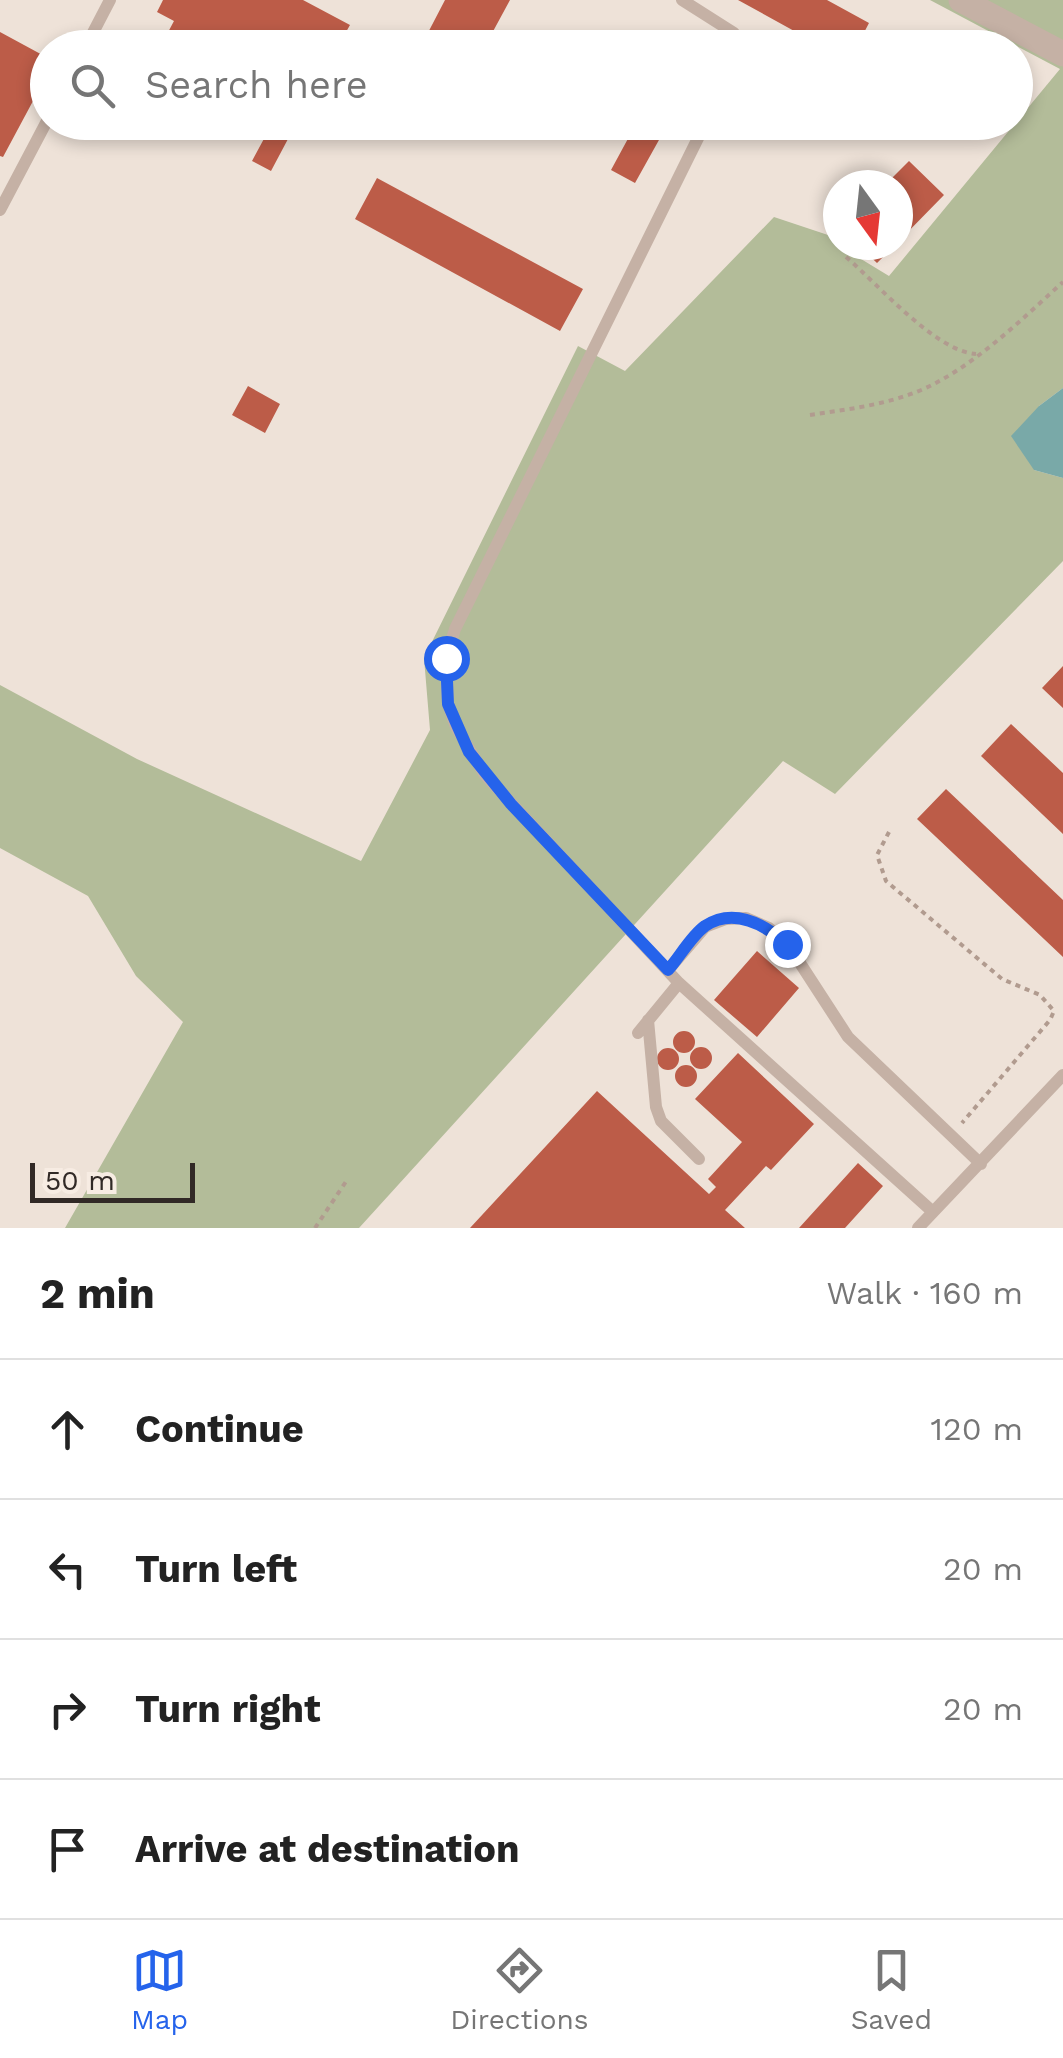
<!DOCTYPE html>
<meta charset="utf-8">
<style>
:root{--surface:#fff;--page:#f6f6f6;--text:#222;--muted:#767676;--line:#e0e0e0;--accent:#2563eb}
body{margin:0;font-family:"Work Sans",sans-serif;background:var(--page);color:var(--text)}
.compass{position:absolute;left:823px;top:170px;width:90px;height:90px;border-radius:50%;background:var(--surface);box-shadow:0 5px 15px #0003;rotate:165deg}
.scale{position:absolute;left:30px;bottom:25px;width:165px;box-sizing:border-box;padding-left:10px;border:5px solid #312926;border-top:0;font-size:28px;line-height:35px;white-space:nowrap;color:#312926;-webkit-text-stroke:8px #f7ece3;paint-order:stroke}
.stop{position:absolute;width:30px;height:30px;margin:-22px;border:8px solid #2563eb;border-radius:50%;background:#fff}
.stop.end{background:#2563eb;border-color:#fff;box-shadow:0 2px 10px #0008}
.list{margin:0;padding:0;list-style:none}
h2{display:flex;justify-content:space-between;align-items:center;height:130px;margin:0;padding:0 40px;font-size:42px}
h2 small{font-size:32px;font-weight:400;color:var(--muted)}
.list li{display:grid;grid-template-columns:65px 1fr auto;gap:30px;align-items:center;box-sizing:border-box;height:140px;padding:0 40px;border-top:2px solid var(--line)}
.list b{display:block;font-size:38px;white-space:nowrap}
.list em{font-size:32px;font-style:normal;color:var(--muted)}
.icon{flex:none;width:55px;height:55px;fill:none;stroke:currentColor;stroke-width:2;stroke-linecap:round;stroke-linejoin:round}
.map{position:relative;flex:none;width:1063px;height:1228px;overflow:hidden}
.search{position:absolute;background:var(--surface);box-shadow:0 5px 15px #0003;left:30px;right:30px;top:30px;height:110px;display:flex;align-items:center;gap:25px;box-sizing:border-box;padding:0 35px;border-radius:55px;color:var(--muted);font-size:38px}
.sheet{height:690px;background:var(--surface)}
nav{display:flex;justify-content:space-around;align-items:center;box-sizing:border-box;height:140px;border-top:2px solid var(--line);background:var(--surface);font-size:28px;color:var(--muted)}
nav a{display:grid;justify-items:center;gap:5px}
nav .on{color:var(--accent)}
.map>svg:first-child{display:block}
</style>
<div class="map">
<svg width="1063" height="1228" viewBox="0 0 1063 1228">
<rect width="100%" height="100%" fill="#eee2d8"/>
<!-- green -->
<path fill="#b3bc99" d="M930,0H1063V388L1039,406L1034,470L1063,478V561L835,794L783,761L359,1228H65L183,1022L136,976L88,896L0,848V685L137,759L361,861L430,730L424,658L578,346L625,371L774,217L828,235L838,245L889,276L1060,69Z"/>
<!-- water -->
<path fill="#79a9a8" d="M1063,388V478L1034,470L1011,436L1039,406Z"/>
<!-- building -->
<path fill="#bc5c48" d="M163,0H303L350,25L337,48H223L192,31L184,46L166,36L174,21L157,12Z
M445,0H510L484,48H420Z
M738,0H827L869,23L856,48H825Z
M0,32L48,58V73L3,157L0,156Z
M273,122H297L271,171L252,161Z
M637,122H669L635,183L611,170Z
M935,122H976L945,140Z
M909,161L944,195L898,242V185H885Z
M377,178L583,289L560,331L355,219Z
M858,245H895L877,263Z
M248,386L280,404L265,433L232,415Z
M1063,666V708L1042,688Z
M1011,724L1063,773V834L981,756Z
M946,789L1063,900V957L917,819Z
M757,951L799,988L757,1037L714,1000Z
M673 1042a11 11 0 1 1 22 0a11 11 0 1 1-22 0Z
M690 1058a11 11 0 1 1 22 0a11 11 0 1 1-22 0Z
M657 1059a11 11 0 1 1 22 0a11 11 0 1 1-22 0Z
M738,1053L814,1124L771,1170L766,1166L725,1210L745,1228H470L597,1091L709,1194L716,1187L708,1179L742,1142L695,1099Z
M675 1076a11 11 0 1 1 22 0a11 11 0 1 1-22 0Z
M858,1163L883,1186L845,1228H799Z"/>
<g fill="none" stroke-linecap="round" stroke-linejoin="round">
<!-- path -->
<path stroke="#b19b8f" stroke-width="4" stroke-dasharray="5 5" stroke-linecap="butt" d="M846,257C879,285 935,351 976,354
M810,415C850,409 893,404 930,386C980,361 1022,319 1063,282
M889,832L877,855L886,881L1002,979L1040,995L1054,1011L1050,1020L962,1123
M315,1228L347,1180"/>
<!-- service -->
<path stroke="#c5b1a5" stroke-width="12" d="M682,0L734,33L732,48
M85,48L110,0
M706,122L455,629L446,658L448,704L456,727L485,775L679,983L933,1212
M0,210L48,119
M668,970L705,927L726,919L746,918L769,928L787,943L848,1037L981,1164
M648,1020L656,1107L661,1121L699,1159
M638,1033L679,983
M918,1228L1063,1075"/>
<!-- minor -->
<path stroke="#c5b1a5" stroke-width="25" d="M961,0L1063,54"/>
</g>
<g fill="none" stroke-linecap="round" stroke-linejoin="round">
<!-- route -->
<path stroke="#2563eb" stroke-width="12" d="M446,658L448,704L469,752L511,804L668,970C679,958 691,936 705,926C734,907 764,924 787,944"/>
</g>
</svg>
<svg class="compass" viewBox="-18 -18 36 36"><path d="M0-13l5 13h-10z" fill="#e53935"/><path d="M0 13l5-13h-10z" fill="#767676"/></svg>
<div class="scale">50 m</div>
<div class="stop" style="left:446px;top:658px"></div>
<div class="stop end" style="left:787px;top:944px"></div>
<div class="search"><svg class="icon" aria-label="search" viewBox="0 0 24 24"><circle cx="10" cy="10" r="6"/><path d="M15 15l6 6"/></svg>Search here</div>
</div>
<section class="sheet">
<h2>2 min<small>Walk · 160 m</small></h2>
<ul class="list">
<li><svg class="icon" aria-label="ahead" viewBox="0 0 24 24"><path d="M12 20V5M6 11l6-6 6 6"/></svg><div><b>Continue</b></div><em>120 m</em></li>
<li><svg class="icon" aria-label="left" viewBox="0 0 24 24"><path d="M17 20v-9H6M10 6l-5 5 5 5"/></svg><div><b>Turn left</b></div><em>20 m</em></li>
<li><svg class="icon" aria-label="right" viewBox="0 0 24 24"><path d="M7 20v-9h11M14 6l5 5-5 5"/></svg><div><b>Turn right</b></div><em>20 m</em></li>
<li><svg class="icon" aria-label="arrive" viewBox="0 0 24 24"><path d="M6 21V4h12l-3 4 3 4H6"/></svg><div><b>Arrive at destination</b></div></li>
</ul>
</section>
<nav>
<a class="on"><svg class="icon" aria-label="map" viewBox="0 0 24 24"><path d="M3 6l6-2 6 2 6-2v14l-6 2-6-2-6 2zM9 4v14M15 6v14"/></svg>Map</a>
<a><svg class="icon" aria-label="directions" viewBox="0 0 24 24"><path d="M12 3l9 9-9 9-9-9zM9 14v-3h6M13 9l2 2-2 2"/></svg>Directions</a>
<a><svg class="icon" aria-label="saved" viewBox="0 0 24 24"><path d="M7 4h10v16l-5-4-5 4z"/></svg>Saved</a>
</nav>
